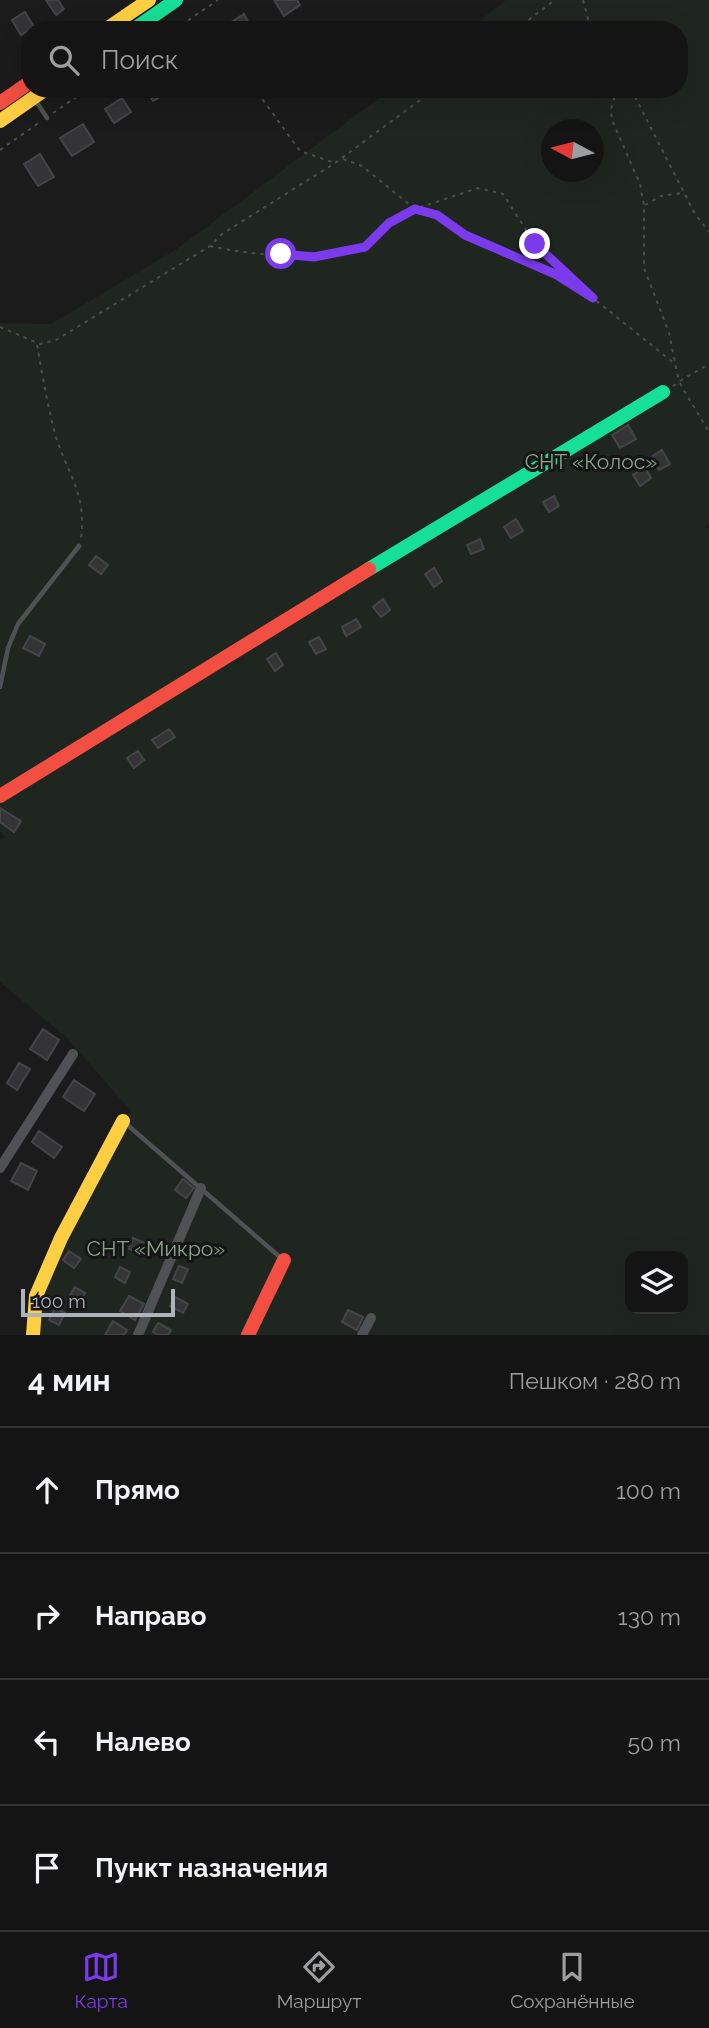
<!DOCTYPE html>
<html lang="ru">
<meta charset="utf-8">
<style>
:root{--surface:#141415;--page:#1d1d1e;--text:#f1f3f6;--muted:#9d9ea0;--line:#333334;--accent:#7c3aed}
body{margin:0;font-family:Raleway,sans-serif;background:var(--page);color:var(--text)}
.controls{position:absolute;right:21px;bottom:21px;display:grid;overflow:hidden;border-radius:14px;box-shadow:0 7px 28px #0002}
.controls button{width:63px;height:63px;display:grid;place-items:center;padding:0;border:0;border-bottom:2px solid var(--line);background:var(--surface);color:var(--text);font:35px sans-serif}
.compass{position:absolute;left:541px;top:119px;width:63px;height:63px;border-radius:50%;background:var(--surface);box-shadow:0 7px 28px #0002;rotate:277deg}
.scale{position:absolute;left:21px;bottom:18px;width:154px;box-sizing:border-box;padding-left:7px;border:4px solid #adb2bc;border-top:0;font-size:19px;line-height:24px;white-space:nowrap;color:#adb2bc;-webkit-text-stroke:5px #151518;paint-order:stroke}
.stop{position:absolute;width:21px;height:21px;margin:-16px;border:5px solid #7c3aed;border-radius:50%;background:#fff}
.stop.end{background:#7c3aed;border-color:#fff;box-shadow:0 2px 7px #0008}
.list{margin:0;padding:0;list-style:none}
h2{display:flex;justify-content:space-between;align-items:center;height:91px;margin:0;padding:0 28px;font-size:30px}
h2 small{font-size:23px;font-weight:400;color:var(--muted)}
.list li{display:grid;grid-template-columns:46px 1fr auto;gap:21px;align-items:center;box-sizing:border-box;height:126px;padding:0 28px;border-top:2px solid var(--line)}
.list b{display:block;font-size:26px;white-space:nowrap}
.list em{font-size:23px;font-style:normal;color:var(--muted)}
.icon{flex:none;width:38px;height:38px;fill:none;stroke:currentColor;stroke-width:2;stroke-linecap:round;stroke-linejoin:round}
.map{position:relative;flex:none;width:709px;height:1335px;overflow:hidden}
.search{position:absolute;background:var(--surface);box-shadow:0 7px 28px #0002;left:21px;right:21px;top:21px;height:77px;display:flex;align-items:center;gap:18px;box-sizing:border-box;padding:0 24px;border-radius:28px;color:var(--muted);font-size:26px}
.sheet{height:595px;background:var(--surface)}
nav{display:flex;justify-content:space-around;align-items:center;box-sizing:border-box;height:98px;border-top:2px solid var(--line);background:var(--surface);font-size:19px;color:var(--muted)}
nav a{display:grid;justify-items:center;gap:4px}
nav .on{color:var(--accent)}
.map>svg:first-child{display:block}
</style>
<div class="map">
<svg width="709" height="1335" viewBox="0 0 709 1335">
<rect width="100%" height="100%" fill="#1b1b1c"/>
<!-- green -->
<path fill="#1f2620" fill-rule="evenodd" d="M506,0H709V524L706,527L709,531V1335H33L36,1296L123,1121L131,1111L67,1038L0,982V839L6,837L0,832V323L51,324L177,249L391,89H679V30H468ZM552,130H594V172H552ZM630,1256H683V1309H630Z"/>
<!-- building -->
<path fill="#343436" stroke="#444548" stroke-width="2" d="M46,0H58L64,9L56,15Z
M274,0H297L300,5L284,16Z
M25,12L34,27L21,35L12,20Z
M244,14L251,27L247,30H224L222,28Z
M145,89H169L170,91L153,101Z
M122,98L131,112L114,123L105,109Z
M83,124L94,142L72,156L60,138Z
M40,154L54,177L38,186L24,164Z
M628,425L636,439L620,448L612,435Z
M662,450L670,464L659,470L651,457Z
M645,467L651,478L640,486L633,475Z
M554,496L559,506L549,512L543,502Z
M516,519L523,531L511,538L504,527Z
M480,539L484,549L471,554L467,545Z
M96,556L108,565L101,574L89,565Z
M434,568L442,581L434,587L425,574Z
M383,599L390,610L381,617L373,607Z
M356,619L361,627L346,636L342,627Z
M30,636L45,644L39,656L23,648Z
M319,637L326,649L316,654L309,642Z
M276,653L283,665L275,671L267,659Z
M169,729L175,737L158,748L152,740Z
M138,751L144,760L134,768L127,758Z
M0,808L21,821L14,832L0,822Z
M43,1029L59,1040L47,1060L30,1049Z
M19,1063L30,1069L17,1090L7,1083Z
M74,1080L95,1094L84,1111L63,1097Z
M39,1131L62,1147L54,1158L32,1142Z
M21,1163L37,1171L28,1190L11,1181Z
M183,1179L194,1188L186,1198L175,1190Z
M133,1238L145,1243L141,1254L129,1249Z
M69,1251L81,1259L74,1268L63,1260Z
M179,1266L188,1269L182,1283L173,1279Z
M120,1267L130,1272L125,1283L115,1277Z
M75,1287L85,1293L79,1304L68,1298Z
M129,1296L144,1304L135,1320L120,1311Z
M175,1297L188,1304L183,1313L170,1306Z
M55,1308L65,1313L59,1325L49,1320Z
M348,1310L363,1317L357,1330L342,1322Z
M113,1321L127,1330L124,1335H105Z
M158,1323L171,1330L168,1335H158L153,1332Z"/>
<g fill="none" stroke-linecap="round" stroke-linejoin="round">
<!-- path -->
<path stroke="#4b4d4f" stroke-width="2" stroke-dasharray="3.5 5" stroke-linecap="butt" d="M583,0L591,30
M189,21L195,30
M174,30L218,0
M515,30L555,0
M249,89L263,100L300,151L335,163
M617,89L611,109L612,120L640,184L644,206V268L669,333L679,382
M631,89L695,214L709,232
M53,113L88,89
M0,150L40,122
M343,159L362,166L415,209L478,188L503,194L535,244L588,294
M645,205L661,196L682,193
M210,246C248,255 327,262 362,248C371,244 379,232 386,225C395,219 405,214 415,209L437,215L465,235L555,274L593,298L675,364
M0,327L40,344L56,340L210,246L222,234L335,163L435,89
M37,345C42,373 47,402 54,430C65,472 87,490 81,538
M680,381L709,364
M673,386L679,382L709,432"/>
<!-- lane -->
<path stroke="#4f5155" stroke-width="4.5" d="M36,101L47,118
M0,687L8,648L18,624L79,546
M124,1122L281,1258"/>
<!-- street -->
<path stroke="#4f5155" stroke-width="10" d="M0,1168L73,1054
M138,1335L201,1188
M362,1335L371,1318"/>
<!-- fast -->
<path stroke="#16e098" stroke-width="14" d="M133,30L176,0
M369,569L663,392"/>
<!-- slow -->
<path stroke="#ffcf43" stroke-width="14" d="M105,30L149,0
M0,121L46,89
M33,1335L36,1296L61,1238L123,1121"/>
<!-- jam -->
<path stroke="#f24e42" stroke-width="14" d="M0,103L30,82
M0,796L369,569
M248,1335L284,1260"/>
</g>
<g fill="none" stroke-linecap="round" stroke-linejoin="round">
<!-- route -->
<path stroke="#7c3aed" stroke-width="9" d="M281,254L314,257L365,247L389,223L415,209L437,215L465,235L555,274L593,298L535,244"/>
</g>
<g text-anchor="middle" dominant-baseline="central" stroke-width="6" stroke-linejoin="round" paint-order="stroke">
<!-- park labels -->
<g font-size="21" fill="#84a685" stroke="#151518">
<text x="591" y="461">СНТ «Колос»</text>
<text x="156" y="1248">СНТ «Микро»</text>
</g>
</g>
</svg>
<div class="controls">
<button><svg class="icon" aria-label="layers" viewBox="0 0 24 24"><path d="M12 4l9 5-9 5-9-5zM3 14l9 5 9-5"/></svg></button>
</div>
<svg class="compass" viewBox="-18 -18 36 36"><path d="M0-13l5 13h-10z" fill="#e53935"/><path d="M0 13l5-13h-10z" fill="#9d9ea0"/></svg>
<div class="scale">100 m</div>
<div class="stop" style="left:281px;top:254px"></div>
<div class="stop end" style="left:535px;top:244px"></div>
<div class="search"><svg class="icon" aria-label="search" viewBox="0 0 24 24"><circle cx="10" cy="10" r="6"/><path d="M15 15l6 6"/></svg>Поиск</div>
</div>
<section class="sheet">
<h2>4 мин<small>Пешком · 280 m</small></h2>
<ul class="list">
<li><svg class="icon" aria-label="ahead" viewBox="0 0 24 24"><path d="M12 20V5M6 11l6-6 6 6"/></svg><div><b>Прямо</b></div><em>100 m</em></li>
<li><svg class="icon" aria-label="right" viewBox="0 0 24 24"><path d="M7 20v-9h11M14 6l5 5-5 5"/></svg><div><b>Направо</b></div><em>130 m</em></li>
<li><svg class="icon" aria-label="left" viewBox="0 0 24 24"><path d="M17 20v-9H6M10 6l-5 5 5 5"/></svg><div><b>Налево</b></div><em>50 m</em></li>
<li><svg class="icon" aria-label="arrive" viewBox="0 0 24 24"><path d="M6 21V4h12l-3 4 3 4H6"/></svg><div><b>Пункт назначения</b></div></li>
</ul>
</section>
<nav>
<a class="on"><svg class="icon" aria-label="map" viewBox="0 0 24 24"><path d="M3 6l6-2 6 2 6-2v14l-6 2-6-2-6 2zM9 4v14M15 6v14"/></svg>Карта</a>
<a><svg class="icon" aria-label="directions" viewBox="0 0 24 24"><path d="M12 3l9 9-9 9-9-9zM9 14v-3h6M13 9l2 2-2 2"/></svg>Маршрут</a>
<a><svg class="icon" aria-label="saved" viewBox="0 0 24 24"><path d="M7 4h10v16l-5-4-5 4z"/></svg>Сохранённые</a>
</nav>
